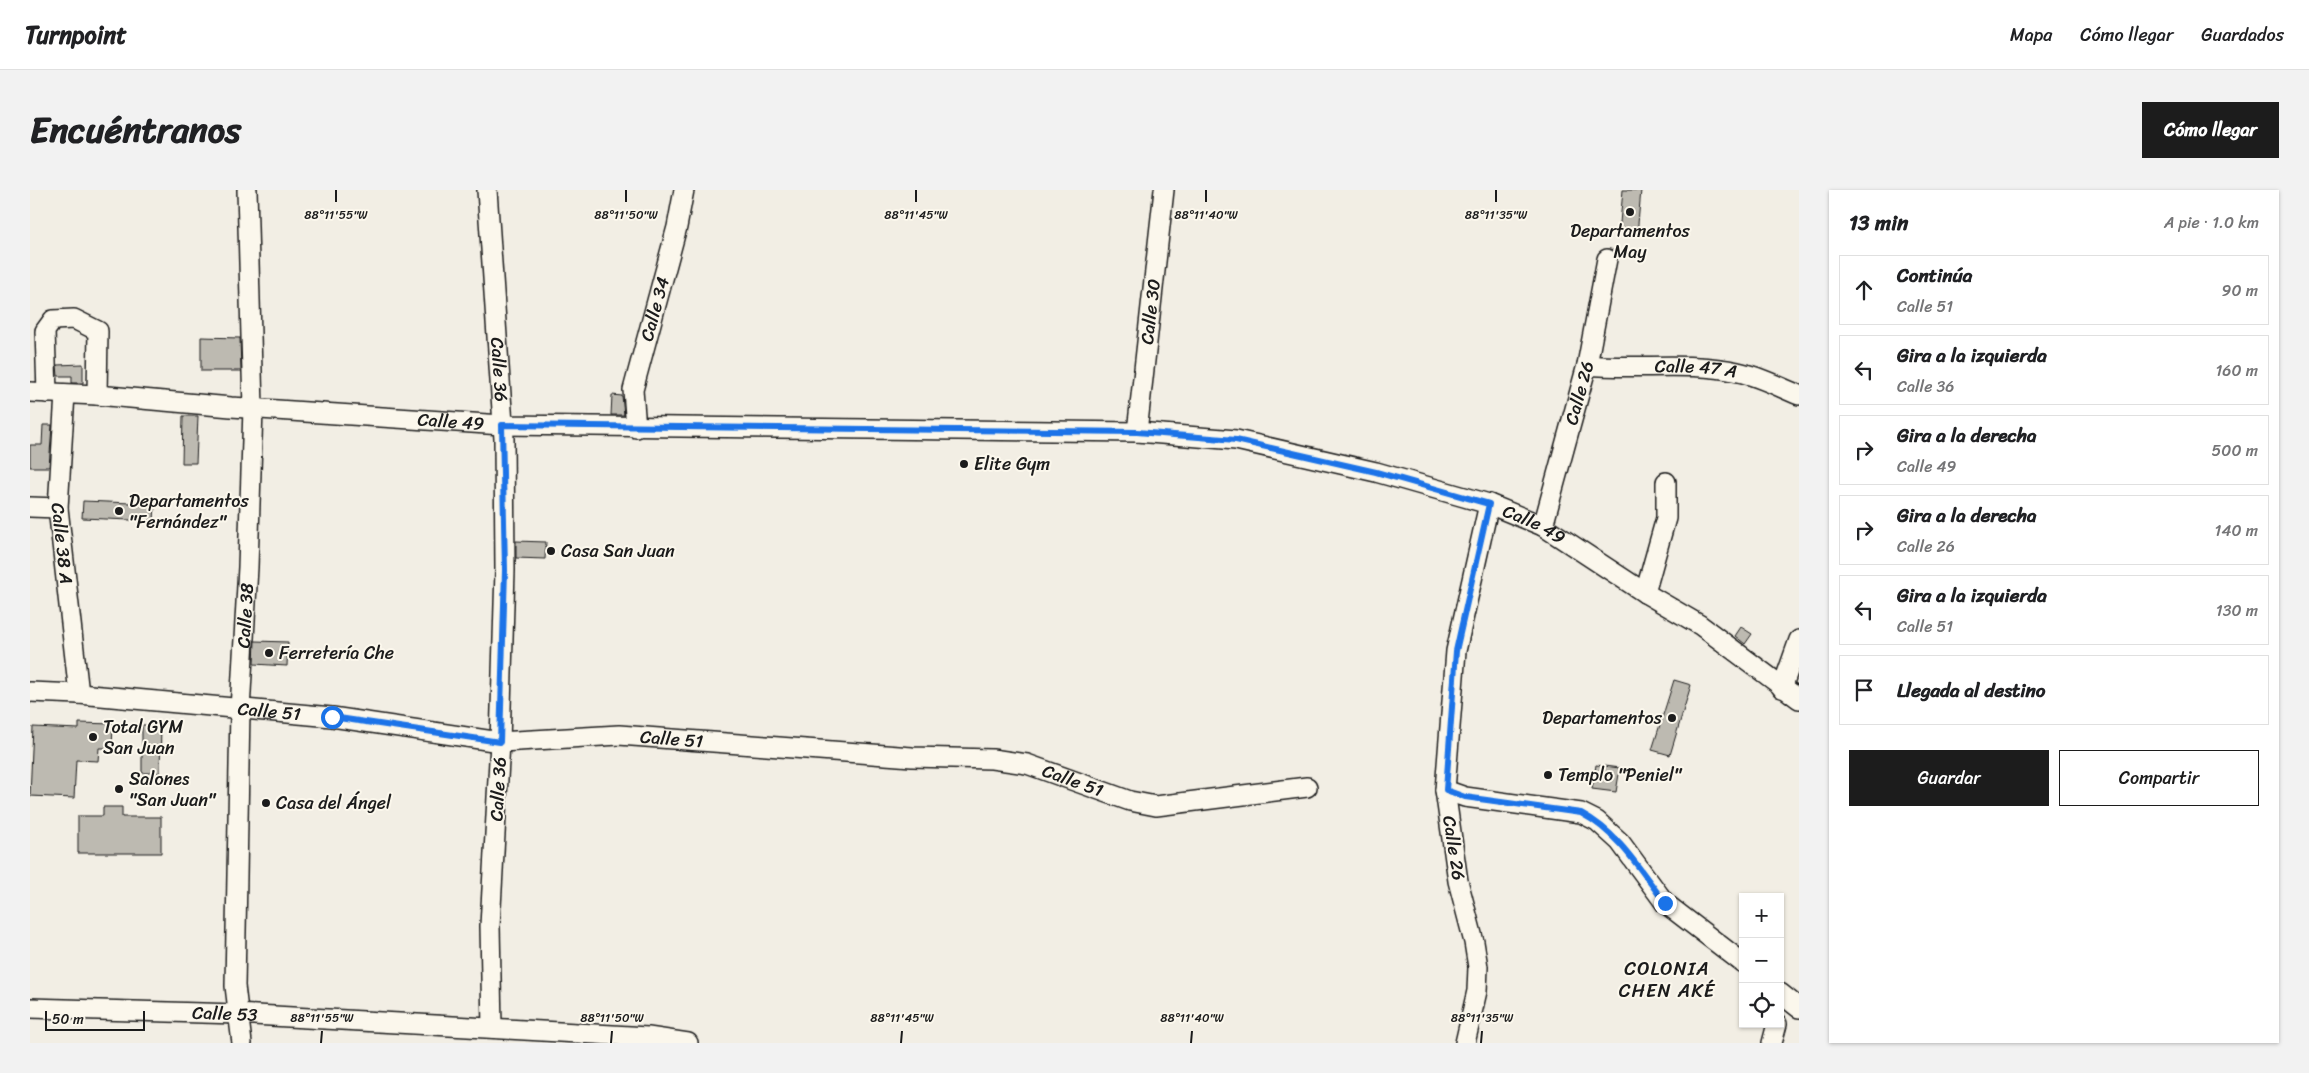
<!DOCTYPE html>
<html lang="es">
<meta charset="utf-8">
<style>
:root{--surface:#fff;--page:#f2f2f2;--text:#202124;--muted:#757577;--line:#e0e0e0;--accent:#1c1c1c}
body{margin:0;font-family:Sriracha,sans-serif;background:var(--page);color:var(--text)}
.controls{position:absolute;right:15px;bottom:15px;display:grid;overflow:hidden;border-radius:0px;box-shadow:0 1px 4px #0004}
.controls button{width:45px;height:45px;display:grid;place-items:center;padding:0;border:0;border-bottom:1px solid var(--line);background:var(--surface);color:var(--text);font:25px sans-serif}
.scale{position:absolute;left:15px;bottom:12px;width:100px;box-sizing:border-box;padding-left:5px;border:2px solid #1c1c1c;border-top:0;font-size:14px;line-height:18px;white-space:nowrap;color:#1c1c1c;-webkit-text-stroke:4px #fbf7ec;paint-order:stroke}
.stop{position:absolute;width:15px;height:15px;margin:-11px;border:4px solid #1a73e8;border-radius:50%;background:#fff}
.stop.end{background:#1a73e8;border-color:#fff;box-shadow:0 1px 5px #0008}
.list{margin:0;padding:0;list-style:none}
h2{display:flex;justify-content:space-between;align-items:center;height:65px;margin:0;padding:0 20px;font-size:21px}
h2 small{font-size:16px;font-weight:400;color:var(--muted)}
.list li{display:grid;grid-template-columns:32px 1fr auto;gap:15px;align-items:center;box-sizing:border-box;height:70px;margin:0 10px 10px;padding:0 10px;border:1px solid var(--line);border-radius:0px}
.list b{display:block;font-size:19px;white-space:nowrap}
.list p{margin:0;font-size:16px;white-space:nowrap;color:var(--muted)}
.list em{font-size:16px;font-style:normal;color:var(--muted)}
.actions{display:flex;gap:10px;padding:15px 20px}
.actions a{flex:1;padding:11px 0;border:1px solid var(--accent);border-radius:0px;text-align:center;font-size:18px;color:var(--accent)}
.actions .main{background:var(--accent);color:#fff}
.icon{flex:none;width:28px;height:28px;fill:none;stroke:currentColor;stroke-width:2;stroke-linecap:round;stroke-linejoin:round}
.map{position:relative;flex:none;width:1769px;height:853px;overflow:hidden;border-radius:0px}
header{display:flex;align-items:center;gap:30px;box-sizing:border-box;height:70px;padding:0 25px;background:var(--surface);border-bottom:1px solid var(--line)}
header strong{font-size:24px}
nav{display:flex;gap:28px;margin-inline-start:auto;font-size:18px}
.intro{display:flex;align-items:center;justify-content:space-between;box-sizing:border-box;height:120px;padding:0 30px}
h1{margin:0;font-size:35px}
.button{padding:12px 22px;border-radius:0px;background:var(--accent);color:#fff;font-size:18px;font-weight:700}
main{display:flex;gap:30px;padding:0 30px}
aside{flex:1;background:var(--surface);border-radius:0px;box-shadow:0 1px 4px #0004}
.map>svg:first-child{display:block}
</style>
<header>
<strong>Turnpoint</strong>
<nav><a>Mapa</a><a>Cómo llegar</a><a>Guardados</a></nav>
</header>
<div class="intro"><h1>Encuéntranos</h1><a class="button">Cómo llegar</a></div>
<main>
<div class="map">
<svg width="1769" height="853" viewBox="0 0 1769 853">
<rect width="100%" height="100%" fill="#f2eee4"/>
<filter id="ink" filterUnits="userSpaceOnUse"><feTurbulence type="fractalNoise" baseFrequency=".02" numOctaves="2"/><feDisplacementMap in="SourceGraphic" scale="10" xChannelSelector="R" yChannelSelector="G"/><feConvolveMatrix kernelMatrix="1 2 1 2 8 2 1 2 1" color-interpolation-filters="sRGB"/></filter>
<g filter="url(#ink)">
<!-- building -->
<path fill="#bdbab1" stroke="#1c1c1c" d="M1593,0H1611L1607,45L1589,44Z
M171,147L210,148L211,181H171Z
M53,174V193H42V186H28L27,175Z
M582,205L592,206L594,225H581Z
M153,226H168L166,273H152Z
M13,235H22L19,277H0V255H12Z
M53,311L125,314L124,331L52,328Z
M486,351L516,352L515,369L486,368Z
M1711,437L1722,444L1715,454L1705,446Z
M225,451L258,452L257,476L224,474Z
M1644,490L1661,495L1640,565L1622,560Z
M49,533L83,534L82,558H69L68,571L46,570L44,608L0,606L3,537L49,539Z
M112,535H131L130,583H112Z
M1566,575L1590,578L1586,602L1562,599Z
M73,617H92V627H131V663H48V626H73Z"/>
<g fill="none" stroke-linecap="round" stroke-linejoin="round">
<!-- minor casing -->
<g stroke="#1c1c1c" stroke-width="22">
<g id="minor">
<path id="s1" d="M457,0L474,249L475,380L470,552L460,736L462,838"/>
<path id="s2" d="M1557,175C1607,180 1659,171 1708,182C1729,186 1749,197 1769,205"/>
<path id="s3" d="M0,202L67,205L201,217L472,235L1107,242L1206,250L1346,282L1459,314L1513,336L1615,403L1670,435L1769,509"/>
<path d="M17,203L15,141L23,130L44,129L68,141L67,205"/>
<path id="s4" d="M35,204L28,318L49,504"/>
<path id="s5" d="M606,238L603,200L647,37L654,0"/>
<path id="s6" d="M1107,242L1134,0"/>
<path d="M0,317L28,318"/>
<path id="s7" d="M1513,336L1557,175L1577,69"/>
<path d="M1615,403L1636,328V292"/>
<path d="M1752,498L1769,450"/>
<path id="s8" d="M0,502L49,504L302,527L470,552L589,545L882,567L962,569L997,574L1100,611L1126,616L1277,597"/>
<path d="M1415,600L1435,607L1551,623L1567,631L1590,652L1635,713L1713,773"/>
<path d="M1750,803L1769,818"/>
<path id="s9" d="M0,818L207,824L618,847L658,853"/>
<path id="s10" d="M212,853L205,796L210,520L218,377L223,218L217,0"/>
<path d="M1435,853L1447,801L1448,777L1444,752L1428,691L1415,600L1426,461L1459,314"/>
<path d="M1742,853L1747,834"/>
</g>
</g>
<!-- minor -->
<use href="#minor" stroke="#fbf7ec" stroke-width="19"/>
</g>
</g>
<g fill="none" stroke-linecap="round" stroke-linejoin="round" filter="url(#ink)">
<!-- route -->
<path stroke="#1a73e8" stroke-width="6" d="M302,527L470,552L475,380L472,235L1107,242L1206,250L1346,282L1459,314L1426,461L1416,600L1435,607L1551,623C1589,643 1610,680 1635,713"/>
</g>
<!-- ticks -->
<path fill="none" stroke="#1c1c1c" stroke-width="2" d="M306,12V0M596,12V0M886,12V0M1176,12V0M1466,12V0M291,853L292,841M581,853L582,841M871,853L872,841M1161,853L1162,841M1451,853L1452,841"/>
<!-- markers -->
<g fill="#1c1c1c" stroke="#fbf7ec" stroke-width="2">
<circle cx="1600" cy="22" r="5"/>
<circle cx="934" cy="274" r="5"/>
<circle cx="89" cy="321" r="5"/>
<circle cx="521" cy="361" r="5"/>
<circle cx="239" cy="463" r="5"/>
<circle cx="1642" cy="528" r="5"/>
<circle cx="63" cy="547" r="5"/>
<circle cx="1518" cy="585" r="5"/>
<circle cx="89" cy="599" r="5"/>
<circle cx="236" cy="613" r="5"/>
</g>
<g text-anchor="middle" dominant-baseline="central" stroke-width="4" stroke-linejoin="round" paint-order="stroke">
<!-- poi labels -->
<g font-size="18" fill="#1c1c1c" stroke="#fbf7ec" text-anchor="start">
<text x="1600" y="41" text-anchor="middle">Departamentos<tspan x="1600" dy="21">May</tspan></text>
<text x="944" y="274">Elite Gym</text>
<text x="99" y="311">Departamentos<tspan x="99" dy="21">"Fernández"</tspan></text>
<text x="531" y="361">Casa San Juan</text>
<text x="249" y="463">Ferretería Che</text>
<text x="1632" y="528" text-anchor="end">Departamentos</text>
<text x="73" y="537">Total GYM<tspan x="73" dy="21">San Juan</tspan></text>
<text x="1528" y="585">Templo "Peniel"</text>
<text x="99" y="589">Salones<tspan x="99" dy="21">"San Juan"</tspan></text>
<text x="246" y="613">Casa del Ángel</text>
</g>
<!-- street labels -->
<g font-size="18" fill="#1c1c1c" stroke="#fbf7ec">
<text stroke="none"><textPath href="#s5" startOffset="122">Calle 34</textPath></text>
<text stroke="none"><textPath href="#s6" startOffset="121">Calle 30</textPath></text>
<text stroke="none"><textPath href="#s1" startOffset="180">Calle 36</textPath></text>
<text stroke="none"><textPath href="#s2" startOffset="109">Calle 47 A</textPath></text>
<text stroke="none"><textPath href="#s7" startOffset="138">Calle 26</textPath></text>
<text stroke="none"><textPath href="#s3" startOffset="422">Calle 49</textPath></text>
<text stroke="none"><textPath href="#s3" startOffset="1518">Calle 49</textPath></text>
<text stroke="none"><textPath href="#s4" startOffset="150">Calle 38 A</textPath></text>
<text stroke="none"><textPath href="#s10" startOffset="428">Calle 38</textPath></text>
<text stroke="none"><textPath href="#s8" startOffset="240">Calle 51</textPath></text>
<text stroke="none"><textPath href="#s8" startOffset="645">Calle 51</textPath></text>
<text stroke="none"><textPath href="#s8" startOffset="1050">Calle 51</textPath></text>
<text transform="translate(468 599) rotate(-87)">Calle 36</text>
<text transform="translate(1424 658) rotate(81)">Calle 26</text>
<text stroke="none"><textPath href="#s9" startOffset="195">Calle 53</textPath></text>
</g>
<!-- neighbourhood labels -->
<g font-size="19" letter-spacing="1" fill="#1c1c1c" stroke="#fbf7ec">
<text x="1637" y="778">COLONIA<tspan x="1637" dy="22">CHEN AKÉ</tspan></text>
</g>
</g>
<g font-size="12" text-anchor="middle" fill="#1c1c1c" stroke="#fbf7ec" stroke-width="4" stroke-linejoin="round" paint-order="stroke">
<text x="306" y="29">88°11'55"W</text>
<text x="596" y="29">88°11'50"W</text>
<text x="886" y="29">88°11'45"W</text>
<text x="1176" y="29">88°11'40"W</text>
<text x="1466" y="29">88°11'35"W</text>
<text x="292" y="832">88°11'55"W</text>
<text x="582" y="832">88°11'50"W</text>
<text x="872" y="832">88°11'45"W</text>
<text x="1162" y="832">88°11'40"W</text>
<text x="1452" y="832">88°11'35"W</text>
</g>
</svg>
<div class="controls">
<button>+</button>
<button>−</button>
<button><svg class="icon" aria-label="locate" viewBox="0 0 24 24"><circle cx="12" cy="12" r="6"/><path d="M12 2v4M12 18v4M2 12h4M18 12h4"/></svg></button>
</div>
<div class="scale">50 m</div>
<div class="stop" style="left:302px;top:527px"></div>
<div class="stop end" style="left:1635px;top:713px"></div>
</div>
<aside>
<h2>13 min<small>A pie · 1.0 km</small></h2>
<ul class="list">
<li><svg class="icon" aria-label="ahead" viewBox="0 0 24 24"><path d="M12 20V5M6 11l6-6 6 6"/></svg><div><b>Continúa</b><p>Calle 51</p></div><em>90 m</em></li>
<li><svg class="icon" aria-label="left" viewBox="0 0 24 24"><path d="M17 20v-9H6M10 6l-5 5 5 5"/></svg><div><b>Gira a la izquierda</b><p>Calle 36</p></div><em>160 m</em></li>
<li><svg class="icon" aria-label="right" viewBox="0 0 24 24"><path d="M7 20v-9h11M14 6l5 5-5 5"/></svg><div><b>Gira a la derecha</b><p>Calle 49</p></div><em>500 m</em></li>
<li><svg class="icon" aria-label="right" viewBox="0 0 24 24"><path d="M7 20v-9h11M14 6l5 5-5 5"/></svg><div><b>Gira a la derecha</b><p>Calle 26</p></div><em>140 m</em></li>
<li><svg class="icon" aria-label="left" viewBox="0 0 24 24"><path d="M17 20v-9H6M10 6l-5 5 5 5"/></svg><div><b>Gira a la izquierda</b><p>Calle 51</p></div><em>130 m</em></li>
<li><svg class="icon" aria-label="arrive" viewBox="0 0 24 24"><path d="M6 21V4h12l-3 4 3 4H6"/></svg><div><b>Llegada al destino</b></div></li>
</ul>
<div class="actions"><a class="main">Guardar</a><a>Compartir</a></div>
</aside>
</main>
